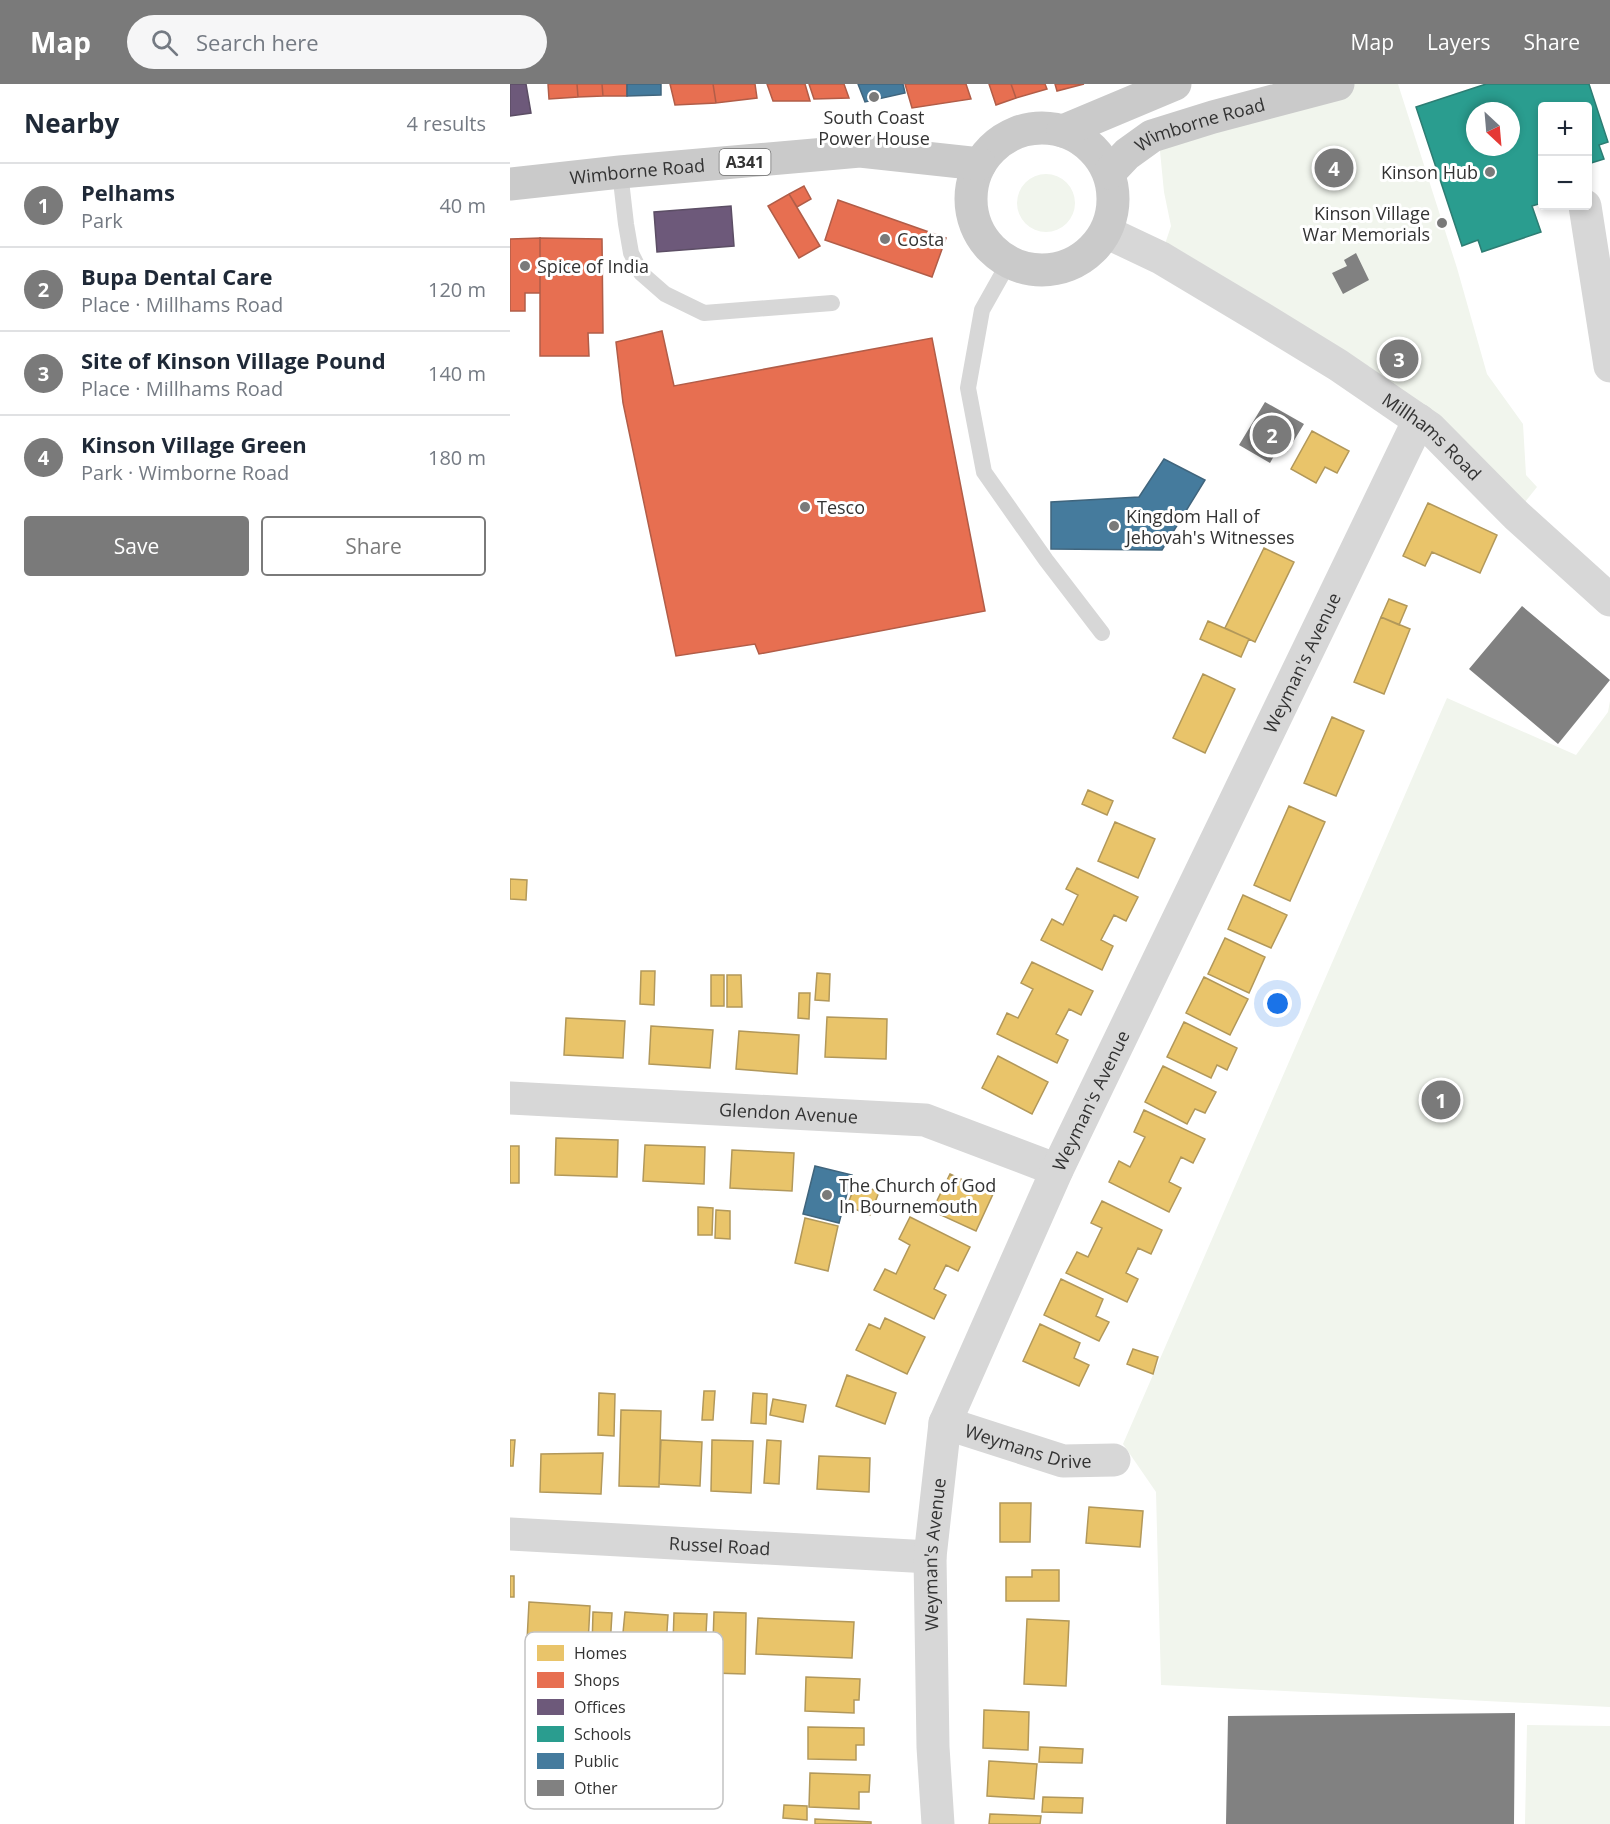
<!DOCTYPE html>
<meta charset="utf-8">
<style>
:root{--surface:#fff;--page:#f6f6f7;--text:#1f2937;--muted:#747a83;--line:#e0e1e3;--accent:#7a7a7a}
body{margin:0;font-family:"Open Sans",sans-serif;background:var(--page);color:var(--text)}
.controls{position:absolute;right:18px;top:18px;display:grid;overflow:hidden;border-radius:6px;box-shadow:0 3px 9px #0003}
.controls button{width:54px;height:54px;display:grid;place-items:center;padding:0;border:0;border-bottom:2px solid var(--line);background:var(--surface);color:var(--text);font:30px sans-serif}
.compass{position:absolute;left:956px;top:18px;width:54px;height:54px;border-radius:50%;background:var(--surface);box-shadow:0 3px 9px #0003;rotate:154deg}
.you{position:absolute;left:768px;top:920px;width:21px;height:21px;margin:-15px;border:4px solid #fff;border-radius:50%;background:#1a73e8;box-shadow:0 0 0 9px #1a73e833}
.badge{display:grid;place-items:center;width:39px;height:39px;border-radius:50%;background:var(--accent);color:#fff;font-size:20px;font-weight:700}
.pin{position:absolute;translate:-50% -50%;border:3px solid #fff;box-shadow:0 2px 6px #0006}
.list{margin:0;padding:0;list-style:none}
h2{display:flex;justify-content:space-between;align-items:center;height:78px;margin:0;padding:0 24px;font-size:26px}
h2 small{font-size:20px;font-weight:400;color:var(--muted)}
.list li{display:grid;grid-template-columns:39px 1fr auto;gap:18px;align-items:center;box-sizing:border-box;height:84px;padding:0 24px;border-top:2px solid var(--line)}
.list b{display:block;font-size:22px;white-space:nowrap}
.list p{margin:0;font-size:20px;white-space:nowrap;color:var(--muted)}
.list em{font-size:20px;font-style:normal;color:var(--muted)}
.actions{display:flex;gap:12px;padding:18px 24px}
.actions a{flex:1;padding:14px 0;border:2px solid var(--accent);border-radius:6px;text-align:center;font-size:21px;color:var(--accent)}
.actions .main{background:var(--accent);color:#fff}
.icon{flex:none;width:33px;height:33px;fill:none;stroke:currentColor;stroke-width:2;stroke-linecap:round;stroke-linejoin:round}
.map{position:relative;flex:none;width:1100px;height:1740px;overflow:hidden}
header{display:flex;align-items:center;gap:36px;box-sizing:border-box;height:84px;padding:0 30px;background:var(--accent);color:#fff}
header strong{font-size:28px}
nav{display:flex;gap:33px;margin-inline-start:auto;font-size:21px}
.search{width:420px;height:54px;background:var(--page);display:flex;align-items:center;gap:15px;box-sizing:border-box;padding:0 21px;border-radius:33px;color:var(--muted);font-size:22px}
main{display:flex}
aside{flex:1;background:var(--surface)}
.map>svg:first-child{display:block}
</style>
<header>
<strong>Map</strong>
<div class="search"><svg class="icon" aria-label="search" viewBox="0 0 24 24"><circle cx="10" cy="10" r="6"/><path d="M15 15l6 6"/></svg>Search here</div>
<nav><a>Map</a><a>Layers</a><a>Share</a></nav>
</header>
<main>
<aside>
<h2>Nearby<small>4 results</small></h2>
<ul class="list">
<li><span class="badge">1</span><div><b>Pelhams</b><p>Park</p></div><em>40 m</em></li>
<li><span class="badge">2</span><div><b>Bupa Dental Care</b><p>Place · Millhams Road</p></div><em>120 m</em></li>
<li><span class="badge">3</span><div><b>Site of Kinson Village Pound</b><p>Place · Millhams Road</p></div><em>140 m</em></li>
<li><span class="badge">4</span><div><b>Kinson Village Green</b><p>Park · Wimborne Road</p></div><em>180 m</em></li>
</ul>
<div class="actions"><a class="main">Save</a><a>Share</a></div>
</aside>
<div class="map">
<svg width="1100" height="1740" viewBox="0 0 1100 1740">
<rect width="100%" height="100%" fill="#fff"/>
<!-- green -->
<path fill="#f1f5ed" d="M833,0H888L947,184L977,290L1013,340L1016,391L1027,403L1007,428L989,411L651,172L661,142L654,108L649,57Z
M507 119a29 29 0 1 1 58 0a29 29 0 1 1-58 0Z
M937,614L1066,671L1098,628L1100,617V1623L651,1601L646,1408L613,1360Z
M1017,1641L1100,1642V1740H1015Z"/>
<!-- homes -->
<path fill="#e9c46a" stroke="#b2985a" stroke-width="1.5" d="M802,347L839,367L827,389L815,383L806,399L781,385Z
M918,419L987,451L970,489L922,468L915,482L893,472Z
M754,464L784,478L745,558L715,544Z
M879,515L897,522L889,541L871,533Z
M871,533L900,545L874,610L844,598Z
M698,537L739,555L731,573L690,555Z
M693,590L725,605L695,669L663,654Z
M822,633L854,647L826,712L794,699Z
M578,706L603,717L597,731L572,720Z
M779,722L815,738L780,817L744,801Z
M605,738L645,755L628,794L588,777Z
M567,784L628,813L616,837L604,831L591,856L603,862L592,886L531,856L542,835L553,841L568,811L556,805Z
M0,795L17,796L16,816L0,815Z
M733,811L777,831L761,864L718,845Z
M715,854L755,873L739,909L698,890Z
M522,878L583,907L571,931L559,925L546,950L558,956L547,979L487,950L497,929L508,934L523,905L511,899Z
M131,887H145L144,921L130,920Z
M307,889L320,890L319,917L305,916Z
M201,891H214V922H201Z
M217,891H231L232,923H217Z
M694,893L738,915L720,951L676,929Z
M289,909H300L299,935L288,934Z
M317,933L377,935L376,975L315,973Z
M56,934L115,937L113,974L54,971Z
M674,938L727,964L717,986L707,981L701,994L657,973Z
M141,942L203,946L200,984L139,980Z
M229,947L289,951L287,990L226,985Z
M488,972L538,998L522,1030L472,1004Z
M653,982L706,1008L695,1029L685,1025L677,1040L635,1018Z
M634,1026L695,1055L683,1079L671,1073L659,1098L671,1104L659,1128L599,1098L609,1077L620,1083L635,1053L624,1048Z
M46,1054L108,1056L107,1093L45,1091Z
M135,1061L195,1063L194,1100L133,1097Z
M0,1062H9V1099H0Z
M222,1066L284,1069L282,1107L220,1104Z
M440,1090L483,1110L466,1147L422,1127Z
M346,1099L369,1108L360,1131L337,1122Z
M592,1117L652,1146L641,1170L628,1164L616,1189L628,1195L617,1218L556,1189L567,1168L578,1173L592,1144L581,1139Z
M188,1123L203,1124L202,1151H188Z
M206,1126L220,1127V1155L205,1154Z
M400,1133L460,1163L448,1187L436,1181L424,1205L436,1211L424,1235L364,1206L375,1185L386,1190L400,1161L389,1155Z
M295,1134L328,1142L318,1187L285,1179Z
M551,1195L593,1215L586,1232L599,1238L589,1257L534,1231Z
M375,1234L415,1253L397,1290L346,1266L359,1240L370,1245Z
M530,1240L570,1259L564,1274L579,1281L569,1302L513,1277Z
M623,1265L648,1273L643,1290L617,1280Z
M337,1291L386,1309L375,1340L326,1322Z
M194,1307H205L203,1336H192Z
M89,1309L105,1310L104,1352L88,1351Z
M243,1309L257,1310L256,1340L241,1339Z
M263,1315L296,1321L293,1338L260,1331Z
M111,1326L151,1327L149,1403L109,1402Z
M0,1356H5L3,1382H0Z
M151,1356L192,1358L190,1402L149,1400Z
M202,1356L243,1357L241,1409L201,1407Z
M257,1356L271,1357L269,1400L254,1399Z
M93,1369L91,1410L30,1408L31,1370Z
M309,1372L360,1374L359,1408L307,1405Z
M490,1419H521L520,1458H490Z
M579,1423L633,1427L630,1463L576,1459Z
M522,1486H549V1517H496V1493H522Z
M0,1492H4V1513H0Z
M19,1518L80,1522L78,1560L17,1557Z
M83,1528L102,1529L100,1563H82Z
M115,1528L158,1531L156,1563L112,1559Z
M204,1528L236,1529L235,1590L202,1589Z
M164,1529L197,1530L194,1590H162Z
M248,1534L344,1538L342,1574L246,1570Z
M517,1535L559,1537L556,1602L514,1600Z
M296,1593L350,1595L349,1616H344V1629L295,1627Z
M474,1626L519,1628L518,1666L473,1664Z
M298,1643L354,1644V1661H346V1676L298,1675Z
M530,1663L573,1665L572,1679L529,1678Z
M479,1677L527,1680L524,1715L477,1712Z
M300,1689L360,1691L359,1708H349V1725L299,1723Z
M533,1713L573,1714L572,1729L532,1728Z
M274,1721L297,1722V1736L273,1734Z
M480,1730L531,1732L530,1740H479Z
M305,1735L361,1738V1740H305Z"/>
<!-- shops -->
<path fill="#e76f51" stroke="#b15d48" stroke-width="1.5" d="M38,0H67L68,13L39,15Z
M67,0H92L93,12L68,13Z
M92,0H117V12H93Z
M160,0H203L206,19L165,21Z
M203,0H245L247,14L206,19Z
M257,0H295L300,17H263Z
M299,0H334L339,14L304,15Z
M395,0H456L461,15L402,24Z
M479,0H501L506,14L486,21Z
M501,0H535L537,5L506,14Z
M545,0H574L547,7Z
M294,102L301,115L287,123L279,110Z
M279,110L310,162L289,174L258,122Z
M328,116L436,154L422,193L315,156Z
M30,154L92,155L93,249H78L79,272H30Z
M30,154V209H15V227H0V155Z
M152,247L164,302L422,254L475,527L249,570L245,560L166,572L113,319L106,258Z"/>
<!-- offices -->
<path fill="#6d597a" stroke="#5c4e65" stroke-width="1.5" d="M0,0H16L21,29L0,32Z
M221,122L224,162L147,168L144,128Z"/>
<!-- schools -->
<path fill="#2a9d8f" stroke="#2d7d73" stroke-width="1.5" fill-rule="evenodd" d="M976,0H1079L1098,58L1089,61L1094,75L1078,80V22H1032V119L1022,122L1031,148L972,168L968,156L952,162L906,23ZM965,27H1001V63H965Z"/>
<!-- public -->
<path fill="#457b9d" stroke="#40657d" stroke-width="1.5" d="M117,0H151V11L117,12Z
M348,0H393L395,9L355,18Z
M654,375L695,396L652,466L541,465V418L629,413Z
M305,1082L342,1091L329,1139L293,1130Z"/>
<!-- building -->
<path fill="#818181" d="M846,169L859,196L833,210L822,189L837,182L834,176Z
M755,318L794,340L777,368L769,363L760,379L729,361Z
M1012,522L1100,596L1048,660L959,585Z
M1005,1629L1004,1740H716L718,1632Z"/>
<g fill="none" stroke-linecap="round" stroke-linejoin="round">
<!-- lane -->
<path stroke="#d7d7d7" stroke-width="16" d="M110,88L116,140L121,169L131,189L155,210L194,229L322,219
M499,178L472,226L458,304L474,388L536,476L592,549"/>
<!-- street -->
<g stroke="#d7d7d7" stroke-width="33">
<path d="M1075,122L1100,282"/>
<path id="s1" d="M596,148L651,174L753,235L828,281L920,344L1006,431L1100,516"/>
<path id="s2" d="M0,1014L415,1036L547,1086"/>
<path id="s3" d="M435,1339L553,1377L604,1376"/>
<path id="s4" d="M0,1450L420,1473"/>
<path id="s5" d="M428,1740L423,1663L420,1473L435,1339L547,1086L909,336"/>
</g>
<!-- primary -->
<g stroke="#cacaca" stroke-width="33">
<circle cx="532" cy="115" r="71"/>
<path d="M553,47L665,0"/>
<path id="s6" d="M599,89L617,70L642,52L703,33L828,0"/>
<path id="s7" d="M0,100L110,88L350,67L470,80"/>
</g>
</g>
<!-- markers -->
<g fill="#7a7a7a" stroke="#fff" stroke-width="2">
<circle cx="364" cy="13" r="6"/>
<circle cx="980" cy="88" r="6"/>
<circle cx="932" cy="139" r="6"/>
<circle cx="375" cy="155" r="6"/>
<circle cx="15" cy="182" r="6"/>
<circle cx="295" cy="423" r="6"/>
<circle cx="604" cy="442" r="6"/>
<circle cx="317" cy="1111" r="6"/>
</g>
<g text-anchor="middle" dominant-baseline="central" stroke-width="6" stroke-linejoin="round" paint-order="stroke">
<!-- shield labels -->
<rect fill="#fff" stroke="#707070" stroke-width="1.5" x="209.5" y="65" width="51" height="26" rx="4.5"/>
<g font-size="16" font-weight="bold" fill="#333">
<text x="235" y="78">A341</text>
</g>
<!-- poi labels -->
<g font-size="18" fill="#333" stroke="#fff" text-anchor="start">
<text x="364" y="33" text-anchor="middle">South Coast<tspan x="364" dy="21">Power House</tspan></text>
<text x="968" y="88" text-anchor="end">Kinson Hub</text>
<text x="920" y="129" text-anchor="end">Kinson Village<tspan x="920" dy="21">War Memorials</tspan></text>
<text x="387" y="155">Costa</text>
<text x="27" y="182">Spice of India</text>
<text x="307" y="423">Tesco</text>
<text x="616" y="432">Kingdom Hall of<tspan x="616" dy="21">Jehovah's Witnesses</tspan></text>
<text x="329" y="1101">The Church of God<tspan x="329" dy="21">In Bournemouth</tspan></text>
</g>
<!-- street labels -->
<g font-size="18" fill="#333" stroke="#fff">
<text stroke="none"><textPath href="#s6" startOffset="106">Wimborne Road</textPath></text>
<text stroke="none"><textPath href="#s7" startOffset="128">Wimborne Road</textPath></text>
<text stroke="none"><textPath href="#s1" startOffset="386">Millhams Road</textPath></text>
<text stroke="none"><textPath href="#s5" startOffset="1242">Weyman's Avenue</textPath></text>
<text stroke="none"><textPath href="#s5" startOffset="756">Weyman's Avenue</textPath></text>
<text stroke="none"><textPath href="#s2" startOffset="279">Glendon Avenue</textPath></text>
<text stroke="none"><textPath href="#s3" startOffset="87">Weymans Drive</textPath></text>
<text stroke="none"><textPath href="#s4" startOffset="210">Russel Road</textPath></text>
<text stroke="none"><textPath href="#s5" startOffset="270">Weyman's Avenue</textPath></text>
</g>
</g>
<!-- legend -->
<rect x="15" y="1548" width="198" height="177" rx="9" fill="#fff" stroke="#c2c2c2" stroke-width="1.5"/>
<rect x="27" y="1561" width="27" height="16" fill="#e9c46a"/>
<rect x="27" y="1588" width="27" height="16" fill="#e76f51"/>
<rect x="27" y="1615" width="27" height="16" fill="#6d597a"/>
<rect x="27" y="1642" width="27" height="16" fill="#2a9d8f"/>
<rect x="27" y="1669" width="27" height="16" fill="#457b9d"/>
<rect x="27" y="1696" width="27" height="16" fill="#818181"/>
<g font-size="16" fill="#333">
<text x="64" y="1575">Homes</text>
<text x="64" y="1602">Shops</text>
<text x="64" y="1629">Offices</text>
<text x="64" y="1656">Schools</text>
<text x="64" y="1683">Public</text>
<text x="64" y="1710">Other</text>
</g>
</svg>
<div class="controls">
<button>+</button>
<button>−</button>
</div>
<svg class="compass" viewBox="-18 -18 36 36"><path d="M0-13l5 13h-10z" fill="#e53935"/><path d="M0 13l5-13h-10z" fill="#747a83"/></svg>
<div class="you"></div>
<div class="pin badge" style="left:931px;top:1016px">1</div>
<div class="pin badge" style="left:762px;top:351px">2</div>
<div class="pin badge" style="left:889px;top:275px">3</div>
<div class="pin badge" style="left:824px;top:84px">4</div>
</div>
</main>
